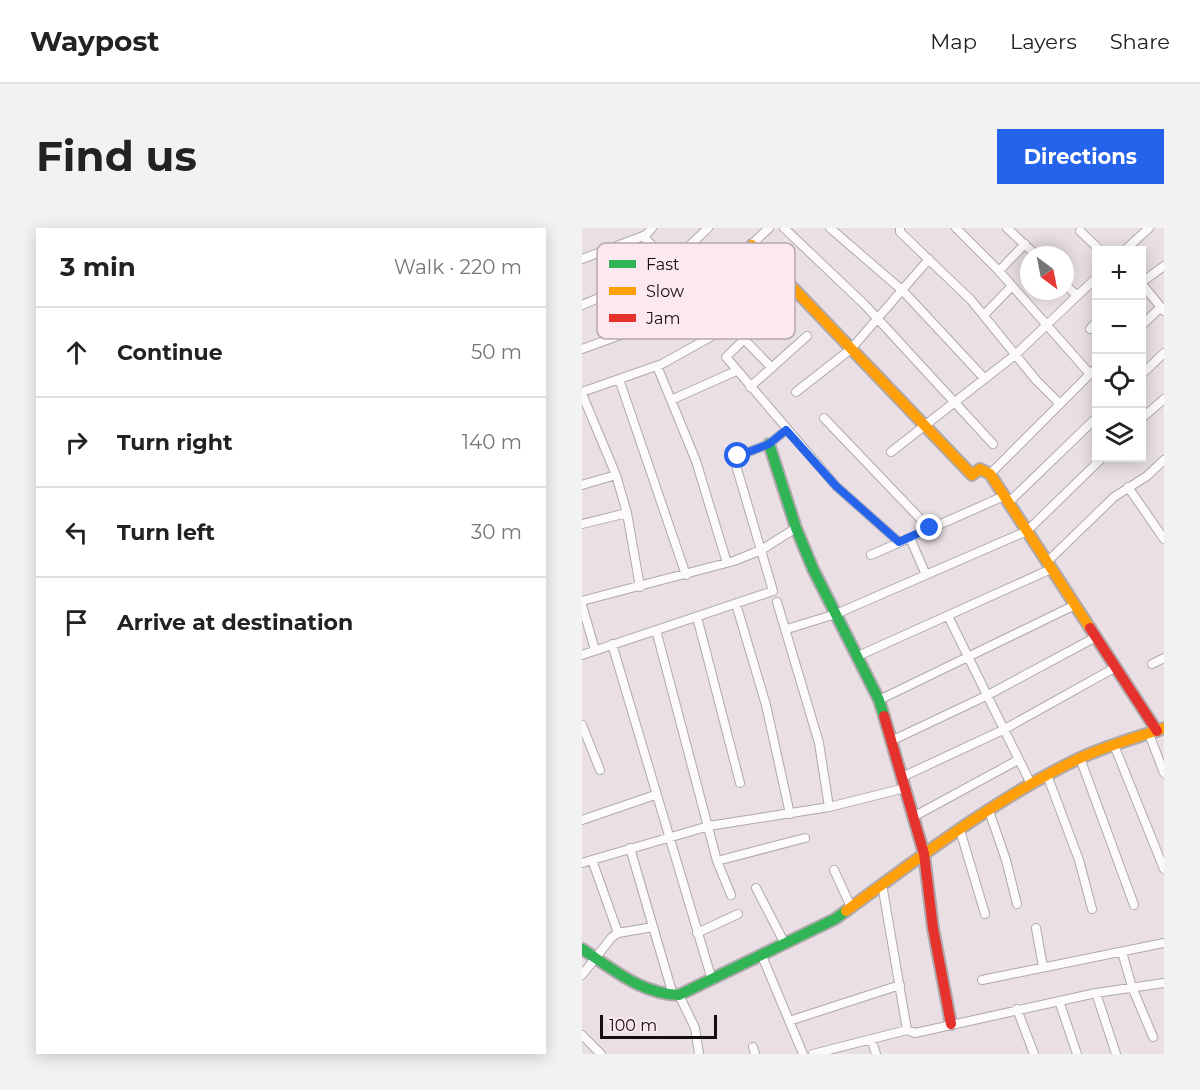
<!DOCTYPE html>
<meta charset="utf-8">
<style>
:root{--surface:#fff;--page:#f2f2f2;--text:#222;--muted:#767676;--line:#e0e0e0;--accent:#2563eb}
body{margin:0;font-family:Montserrat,sans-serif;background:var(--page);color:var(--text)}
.controls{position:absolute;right:18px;top:18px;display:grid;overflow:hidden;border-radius:0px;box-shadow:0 3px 15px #0003}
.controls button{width:54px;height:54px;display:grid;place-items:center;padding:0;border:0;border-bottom:2px solid var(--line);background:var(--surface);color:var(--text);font:30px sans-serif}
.compass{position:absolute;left:438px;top:18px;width:54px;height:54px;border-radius:50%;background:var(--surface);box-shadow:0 3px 15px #0003;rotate:148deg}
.scale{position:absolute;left:18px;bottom:15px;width:117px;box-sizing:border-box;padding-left:6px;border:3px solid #140e11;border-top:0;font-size:16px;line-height:21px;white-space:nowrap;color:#140e11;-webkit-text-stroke:4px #fbe8f0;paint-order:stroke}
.stop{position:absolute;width:18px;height:18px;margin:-14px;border:4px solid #2563eb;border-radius:50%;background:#fff}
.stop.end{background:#2563eb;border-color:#fff;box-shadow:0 2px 6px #0008}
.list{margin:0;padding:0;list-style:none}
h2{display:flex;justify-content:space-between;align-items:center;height:78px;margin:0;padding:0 24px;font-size:26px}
h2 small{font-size:20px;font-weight:400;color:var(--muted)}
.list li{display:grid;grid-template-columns:39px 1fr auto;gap:18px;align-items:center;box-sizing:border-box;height:90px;padding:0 24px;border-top:2px solid var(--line)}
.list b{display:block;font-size:22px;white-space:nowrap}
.list em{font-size:20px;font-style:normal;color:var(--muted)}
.icon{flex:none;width:33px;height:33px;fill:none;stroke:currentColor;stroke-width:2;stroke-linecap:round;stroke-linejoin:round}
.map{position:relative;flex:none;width:582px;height:826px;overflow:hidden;border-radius:0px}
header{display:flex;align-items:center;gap:36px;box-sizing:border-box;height:84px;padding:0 30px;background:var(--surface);border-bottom:2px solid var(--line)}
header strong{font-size:28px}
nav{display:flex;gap:33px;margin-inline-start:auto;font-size:21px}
.intro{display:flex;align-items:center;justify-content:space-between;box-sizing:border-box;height:144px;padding:0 36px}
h1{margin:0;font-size:42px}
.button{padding:15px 27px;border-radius:0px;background:var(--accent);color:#fff;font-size:21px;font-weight:700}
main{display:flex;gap:36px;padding:0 36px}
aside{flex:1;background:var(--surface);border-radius:0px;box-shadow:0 3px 15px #0003}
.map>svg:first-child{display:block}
</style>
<header>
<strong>Waypost</strong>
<nav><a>Map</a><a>Layers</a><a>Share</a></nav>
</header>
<div class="intro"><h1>Find us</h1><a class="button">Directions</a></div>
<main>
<aside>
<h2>3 min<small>Walk · 220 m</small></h2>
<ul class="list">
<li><svg class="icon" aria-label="ahead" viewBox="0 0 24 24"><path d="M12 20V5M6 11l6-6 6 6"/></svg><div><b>Continue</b></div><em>50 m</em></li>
<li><svg class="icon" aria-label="right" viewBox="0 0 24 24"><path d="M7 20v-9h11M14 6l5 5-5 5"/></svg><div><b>Turn right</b></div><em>140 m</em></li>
<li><svg class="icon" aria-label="left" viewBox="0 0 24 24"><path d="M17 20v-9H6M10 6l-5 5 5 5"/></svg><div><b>Turn left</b></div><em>30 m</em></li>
<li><svg class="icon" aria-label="arrive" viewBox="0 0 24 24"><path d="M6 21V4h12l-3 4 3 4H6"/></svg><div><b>Arrive at destination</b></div></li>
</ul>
</aside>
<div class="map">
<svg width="582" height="826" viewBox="0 0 582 826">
<rect width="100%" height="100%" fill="#e9dfe4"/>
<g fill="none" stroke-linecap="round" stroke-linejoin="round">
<!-- street casing -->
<g stroke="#b0a9ac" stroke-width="10">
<path id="street" d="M202,0L283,77L411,216
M248,0L321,63L402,150
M318,0V4L389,72L454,152L477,175
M374,0L417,43L508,146
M425,0L454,27
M498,3L518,22
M61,8L190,140
M543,22L567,0
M0,31L64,7L70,0
M417,43L443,16
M560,54L582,38
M483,56L495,68
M560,56L582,83
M0,77L81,43L126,0
M402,87L430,58
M177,97L144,129L254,258L317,314
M560,97L579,79
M508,101L514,94
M0,121L88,89L120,69L137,47L187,0
M75,138L114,233L145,335
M560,146L582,125
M37,151L104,347
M168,159L225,108
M0,164L80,136L148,98L169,82
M214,164L269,121L347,31
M0,166L34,247L45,285L58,359
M89,172L154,143
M242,190L348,301
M560,190L582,171
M309,224L433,127L514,50
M408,246L514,140
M0,257L34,247
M546,259L582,311
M426,275L514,190
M0,296L45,285
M328,310L344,347
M289,327L422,268
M465,334L532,269L565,248L582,232
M0,373L152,333L179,322L214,300
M195,374L237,515L247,579
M154,376L184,477L208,586
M0,377L13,422
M366,388L449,556
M115,389L158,555
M205,401L254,386L445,303L520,230
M74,402L135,633L149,667
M30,416L130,752
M0,427L191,363L153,234L156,228L187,216L204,202
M276,428L469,341
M570,436L582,430
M297,472L493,377
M0,497L18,542
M567,506L582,545
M309,513L404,468L514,409
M532,517L582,641
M498,530L552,677
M465,547L497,632L510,681
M320,549L421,502L534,439
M407,583L424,632L435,676
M331,589L436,532
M0,592L73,567
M378,602L403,686
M48,620L91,767
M10,632L36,705
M135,633L223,610
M0,635L127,598L247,579L323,560
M252,642L269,679
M300,656L325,802
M174,660L203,716
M454,700L461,739
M115,705L156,686
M540,724L550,759L571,809
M180,728L221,826
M0,747L30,709L36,705L71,699
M400,752L582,715
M514,765L534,826
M97,767L113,800L117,826
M477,773L495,826
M435,781L452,826
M207,793L318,757
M0,807L19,826
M289,811L294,826
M171,819L173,826
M231,826L325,802L333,805L514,765L582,755"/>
</g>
<!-- fast casing -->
<g stroke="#b0a9ac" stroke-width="14">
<path id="fast" d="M187,216L214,300L231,341L297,472L302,488
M0,721C31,741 59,766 97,767L253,691L264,683"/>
</g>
<!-- slow casing -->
<g stroke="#b0a9ac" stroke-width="14">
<path id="slow" d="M170,17L390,247L398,241L408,246L508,400
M264,683C338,629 413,571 496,531C523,518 554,510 582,500"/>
</g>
<!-- jam casing -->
<g stroke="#b0a9ac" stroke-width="14">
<path id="jam" d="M508,400L575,503
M302,488L342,626L351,700L369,796"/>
</g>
<!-- street -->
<use href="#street" stroke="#fcfafb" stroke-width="8"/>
<!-- fast -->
<use href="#fast" stroke="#30b455" stroke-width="10"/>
<!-- slow -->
<use href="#slow" stroke="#ff9f0a" stroke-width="10"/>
<!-- jam -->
<use href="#jam" stroke="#e5322d" stroke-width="10"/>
</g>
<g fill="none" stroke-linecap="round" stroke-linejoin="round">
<!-- route -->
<path stroke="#2563eb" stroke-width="8" d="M156,228L187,216L204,202L254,258L317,314L348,300"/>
</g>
<!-- legend -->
<rect x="15" y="15" width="198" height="96" rx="9" fill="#fbe8f0" stroke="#b6a7ad" stroke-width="1.5"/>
<rect x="27" y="32" width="27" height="8" fill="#30b455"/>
<rect x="27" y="59" width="27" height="8" fill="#ff9f0a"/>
<rect x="27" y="86" width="27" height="8" fill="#e5322d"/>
<g font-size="16" fill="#140e11">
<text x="64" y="42">Fast</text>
<text x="64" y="69">Slow</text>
<text x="64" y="96">Jam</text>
</g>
</svg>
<div class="controls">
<button>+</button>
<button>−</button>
<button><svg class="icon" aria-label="locate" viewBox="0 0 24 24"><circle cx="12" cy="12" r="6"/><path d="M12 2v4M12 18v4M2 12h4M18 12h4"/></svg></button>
<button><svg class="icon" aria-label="layers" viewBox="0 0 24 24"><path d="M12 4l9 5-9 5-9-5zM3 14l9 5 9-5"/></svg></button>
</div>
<svg class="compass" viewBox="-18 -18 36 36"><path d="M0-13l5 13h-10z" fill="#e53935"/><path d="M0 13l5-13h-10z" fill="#767676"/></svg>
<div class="scale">100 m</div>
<div class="stop" style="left:156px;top:228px"></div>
<div class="stop end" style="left:348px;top:300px"></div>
</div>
</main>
